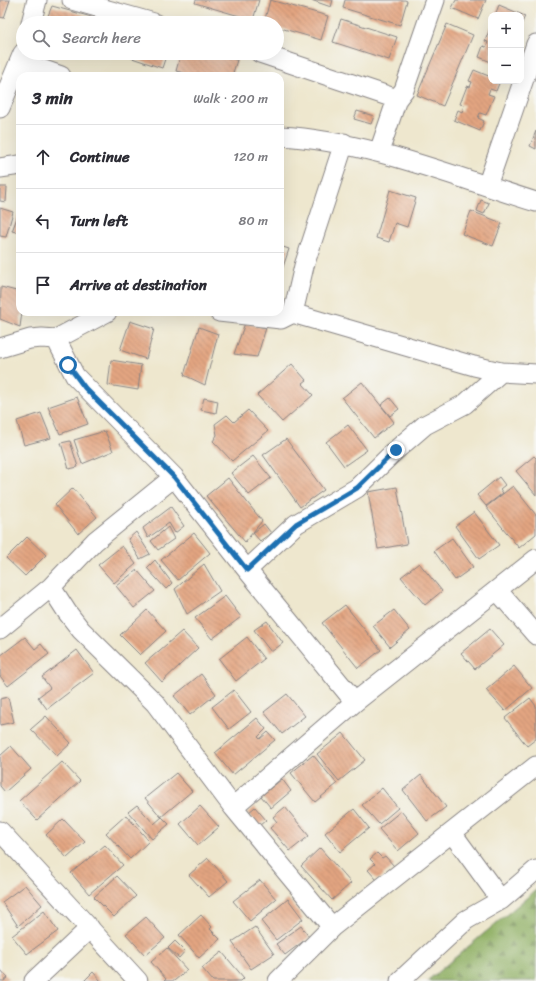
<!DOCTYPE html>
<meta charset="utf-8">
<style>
:root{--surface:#fff;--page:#f2f2f3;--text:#2b2b33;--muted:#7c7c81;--line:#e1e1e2}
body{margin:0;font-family:Sriracha,sans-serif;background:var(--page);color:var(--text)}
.controls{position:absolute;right:12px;top:12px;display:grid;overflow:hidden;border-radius:8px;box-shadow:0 4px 16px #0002}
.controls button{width:36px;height:36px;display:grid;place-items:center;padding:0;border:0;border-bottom:1px solid var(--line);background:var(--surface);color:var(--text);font:20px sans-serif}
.stop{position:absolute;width:12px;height:12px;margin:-9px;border:3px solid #1f6fb2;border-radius:50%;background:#fff}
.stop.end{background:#1f6fb2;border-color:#fff;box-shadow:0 1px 4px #0008}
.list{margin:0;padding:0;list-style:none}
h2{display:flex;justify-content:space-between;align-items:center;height:52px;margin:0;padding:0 16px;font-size:17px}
h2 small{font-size:13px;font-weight:400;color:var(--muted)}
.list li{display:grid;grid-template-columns:26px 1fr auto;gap:12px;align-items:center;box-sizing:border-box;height:64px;padding:0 16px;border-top:1px solid var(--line)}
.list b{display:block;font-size:15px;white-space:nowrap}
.list em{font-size:13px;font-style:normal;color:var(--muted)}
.icon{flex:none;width:22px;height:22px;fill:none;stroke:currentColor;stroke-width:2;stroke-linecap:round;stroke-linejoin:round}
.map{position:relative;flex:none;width:536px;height:981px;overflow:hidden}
.search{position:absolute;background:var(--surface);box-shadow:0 4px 16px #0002;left:16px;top:16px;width:268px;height:44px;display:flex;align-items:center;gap:10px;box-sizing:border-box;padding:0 14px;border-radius:22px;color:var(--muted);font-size:15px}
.panel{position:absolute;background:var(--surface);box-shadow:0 4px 16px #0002;left:16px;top:72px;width:268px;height:244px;border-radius:12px}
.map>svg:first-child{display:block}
</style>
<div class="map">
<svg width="536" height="981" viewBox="0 0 536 981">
<defs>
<pattern id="forest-firs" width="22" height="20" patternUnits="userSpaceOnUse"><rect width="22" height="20" fill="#8eaf62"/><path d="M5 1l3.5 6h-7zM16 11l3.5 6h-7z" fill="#748e52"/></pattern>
<pattern id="building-back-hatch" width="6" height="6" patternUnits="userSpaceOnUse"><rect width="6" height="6" fill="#e3a581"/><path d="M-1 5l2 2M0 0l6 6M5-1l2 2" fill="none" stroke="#b8866b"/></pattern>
</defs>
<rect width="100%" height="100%" fill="#f6f6f2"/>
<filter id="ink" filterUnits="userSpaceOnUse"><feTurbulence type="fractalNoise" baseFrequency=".025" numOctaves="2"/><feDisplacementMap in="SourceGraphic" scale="8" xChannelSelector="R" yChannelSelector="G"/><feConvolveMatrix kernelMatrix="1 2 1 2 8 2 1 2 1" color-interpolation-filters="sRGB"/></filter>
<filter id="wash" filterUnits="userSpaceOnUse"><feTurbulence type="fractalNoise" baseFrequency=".012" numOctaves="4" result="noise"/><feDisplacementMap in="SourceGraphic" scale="16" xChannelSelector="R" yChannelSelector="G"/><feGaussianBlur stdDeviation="0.9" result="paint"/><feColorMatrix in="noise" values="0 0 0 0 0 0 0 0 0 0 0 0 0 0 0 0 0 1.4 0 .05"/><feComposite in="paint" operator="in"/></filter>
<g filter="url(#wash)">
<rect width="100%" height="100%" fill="#eee7ce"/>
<!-- forest -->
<path fill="url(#forest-firs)" stroke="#58684e" d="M536,890V981H427Z"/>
<g id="blocks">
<!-- building -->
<path fill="url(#building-back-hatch)" d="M0,0H10L4,18L0,17Z
M196,0H259L253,20L195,3Z
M270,0L328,16L321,40L277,27V23H264Z
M311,0H333L331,7Z
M345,0H405L407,1L400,25L343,8Z
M456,0H486L478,19L452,8Z
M499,5L525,16L521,25V15H495Z
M52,6L106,21L105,23H45Z
M341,19L397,37L389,60L333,42Z
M447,24L473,35L443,106L417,95Z
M491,26V62L479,57L483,46L486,47L488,42L485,41Z
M117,53H167L162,68Z
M181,53H211L237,60L232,76H195L176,71Z
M474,70L491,77V81H500L496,91L490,89L488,94L494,96L486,115L480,113L478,118L484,121L480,131L454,120L458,110L462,112L464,105L460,104L467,86L470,87L472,82L469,81Z
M357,111L374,116L371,124L354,119Z
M536,131V149L530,146Z
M0,187H7L6,202L0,201Z
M390,190L416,198L407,227L395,223L389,242L376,238Z
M481,200L489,203L484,214L477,211Z
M0,208L13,212L6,237L0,236Z
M20,210V233L12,231Z
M471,211L502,223L493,246L462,234Z
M280,246L289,249L281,273H280Z
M1,287L20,292V312H22L20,327L0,319Z
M130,321L154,329L146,359L120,350Z
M245,323L266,328L257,357L234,354Z
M199,327L218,334L205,385L184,375Z
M111,360L141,365L138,390L108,385Z
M292,364L306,380L302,383L313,395L282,422L257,395Z
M362,382L394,422L374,438L342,398Z
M77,397L88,424L60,434L48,407Z
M204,398L218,401L216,413L201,410Z
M390,398L399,409L390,416L381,405Z
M248,410L268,431L232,461L213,441L217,435L215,424L227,415L234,422Z
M41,413L51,438L24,445L17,421Z
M348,425L367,450L344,466L326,442Z
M105,431L113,451L82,464L74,440Z
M286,439L324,490L300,507L263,455Z
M70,441L78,467L69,469L61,443Z
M253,456L271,478L249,495L231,473Z
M534,456L536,458V495L516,471Z
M499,477L505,485L500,489L503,493L486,506L477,495Z
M228,478L262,521L245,542L206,496Z
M513,486L536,515V534L519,548L486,507Z
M397,487L407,544L378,549L368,492Z
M73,488L97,517L78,534L55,505Z
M171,507L184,526L175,533L169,523L148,538L143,528Z
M474,512L499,545L479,559L455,526Z
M264,524L271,533L260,541L253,533Z
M168,527L174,539L158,550L151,541Z
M136,532L150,554L140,559L128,539Z
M194,533L210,553L178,580L161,560Z
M27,537L46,555L25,576L6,558Z
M452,538L473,567L455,580L434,551Z
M122,546L136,564L114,583L98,565Z
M155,560L172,583L166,589L147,568Z
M419,563L442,591L425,605L401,577Z
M204,564L220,591L187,614L175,589Z
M137,570L155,591L134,608L116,586Z
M225,596L241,617L212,639L195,618Z
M345,605L381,650L358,668L322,623Z
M147,610L166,631L140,655L120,635Z
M394,610L410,630L390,647L373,626Z
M267,621L283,643L271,652L254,630Z
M490,629L504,645L475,669L461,653Z
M182,631L198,648L162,682L145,663Z
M25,637L35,649L41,644L49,654L8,686L0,676V656Z
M247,637L264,659L236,681L219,659Z
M77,650L94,673L47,709L38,697L50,688L42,677Z
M514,666L532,688L505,711L486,690Z
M201,674L216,694L190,715L174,696Z
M234,690L251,712L229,729L212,707Z
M287,694L305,716L282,734L264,712Z
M8,697L14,722L0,725V699Z
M530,698L536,706V739L527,746L505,718Z
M46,716L71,743L57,756L31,729Z
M257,718L266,729L258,737L260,739L268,732L275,740L233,775L215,753Z
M343,733L365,760L339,781L317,754Z
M11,746L31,769L5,792L0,786V756Z
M313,755L337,784L315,802L291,773Z
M62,762L80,781L37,820L19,801Z
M176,773L192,791L161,817L145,798Z
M421,775L446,807L427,821L403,790Z
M282,779L291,791L271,808L261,796Z
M382,788L398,808L379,824L362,805Z
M137,805L154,824L162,817L169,824L152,839L128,812Z
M200,806L219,827L198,845L180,824Z
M255,807L266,820L259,826L248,813Z
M285,807L309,836L290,851L270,828L277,822L273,817Z
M354,809L369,828L340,852L325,833Z
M401,811L419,833L398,851L379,829Z
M126,815L149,841L130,859L106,833Z
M63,819L85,842L67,858L46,835Z
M105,845L123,865L89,894L71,873Z
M320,848L351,883L332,900L301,866Z
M377,853L382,858L385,856L394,866L377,880L368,870L375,864L370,859Z
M208,858L228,881L209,897L189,875Z
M117,876L136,896L114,917L94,897Z
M260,880L276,899L250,921L233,901Z
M25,885L42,905L18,926L2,902Z
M288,899L303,919L276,940L261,921Z
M44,911L58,931L27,954L12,936Z
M201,915L212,927L210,929L220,939L199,958L179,935Z
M146,917L165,938L145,955L126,934Z
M301,926L309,937L285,955L276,944Z
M255,927L274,954L251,969L232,942Z
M175,941L185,951L179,958L168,948Z
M167,948L187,970L174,981H164L166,979L151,962Z
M222,952L244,978L241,981H213L202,968Z
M0,969L8,978L4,981H0Z
M93,972L101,981H84Z"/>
</g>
</g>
<g filter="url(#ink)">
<use href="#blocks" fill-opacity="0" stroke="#888484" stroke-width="1"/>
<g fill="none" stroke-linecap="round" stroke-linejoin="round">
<!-- minor casing -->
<g stroke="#888484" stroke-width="21">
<path id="minor" d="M72,0L154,23
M31,23L37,0
M260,53L397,99
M21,62L61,76
M0,108L23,53
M280,136C368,141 452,176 536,202
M379,152L397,99L404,90L435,0
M0,168L20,165
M487,186L536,44
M219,312L281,319L293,313L304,266L344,143
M292,313L474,366L501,372
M56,339L75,376L174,477L247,570L355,702
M0,348L30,339L42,338L56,339L107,312
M247,570L296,524L357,488L396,450L425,425L465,404L501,372L536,374
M51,587L67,612L81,630L155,703L233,807L332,927
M497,590L536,635
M0,629L51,587L95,541L174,477
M233,807L355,702L536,559
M0,831L138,981
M452,833L501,900
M34,981L90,928
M278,981L332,927L536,766
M400,981L466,920L501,900L536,870"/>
</g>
<!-- minor -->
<use href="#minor" stroke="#fff" stroke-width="19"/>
</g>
</g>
<g fill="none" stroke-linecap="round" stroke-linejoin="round" filter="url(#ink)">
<!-- route -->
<path stroke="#1f6fb2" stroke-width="5" d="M68,365L85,388L174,477L247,570L296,524L357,488L396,450"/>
</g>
</svg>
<div class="controls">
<button>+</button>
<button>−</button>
</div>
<div class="stop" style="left:68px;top:365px"></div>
<div class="stop end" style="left:396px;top:450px"></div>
<div class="search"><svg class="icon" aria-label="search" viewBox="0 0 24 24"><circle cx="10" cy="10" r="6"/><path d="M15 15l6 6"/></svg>Search here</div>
<section class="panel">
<h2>3 min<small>Walk · 200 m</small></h2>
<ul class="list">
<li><svg class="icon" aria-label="ahead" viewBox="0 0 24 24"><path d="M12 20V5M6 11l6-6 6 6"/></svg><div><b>Continue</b></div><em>120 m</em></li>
<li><svg class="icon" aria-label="left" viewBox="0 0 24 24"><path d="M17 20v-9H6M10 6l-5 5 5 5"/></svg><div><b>Turn left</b></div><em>80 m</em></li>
<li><svg class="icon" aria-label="arrive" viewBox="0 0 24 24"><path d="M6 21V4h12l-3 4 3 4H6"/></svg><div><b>Arrive at destination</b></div></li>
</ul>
</section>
</div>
